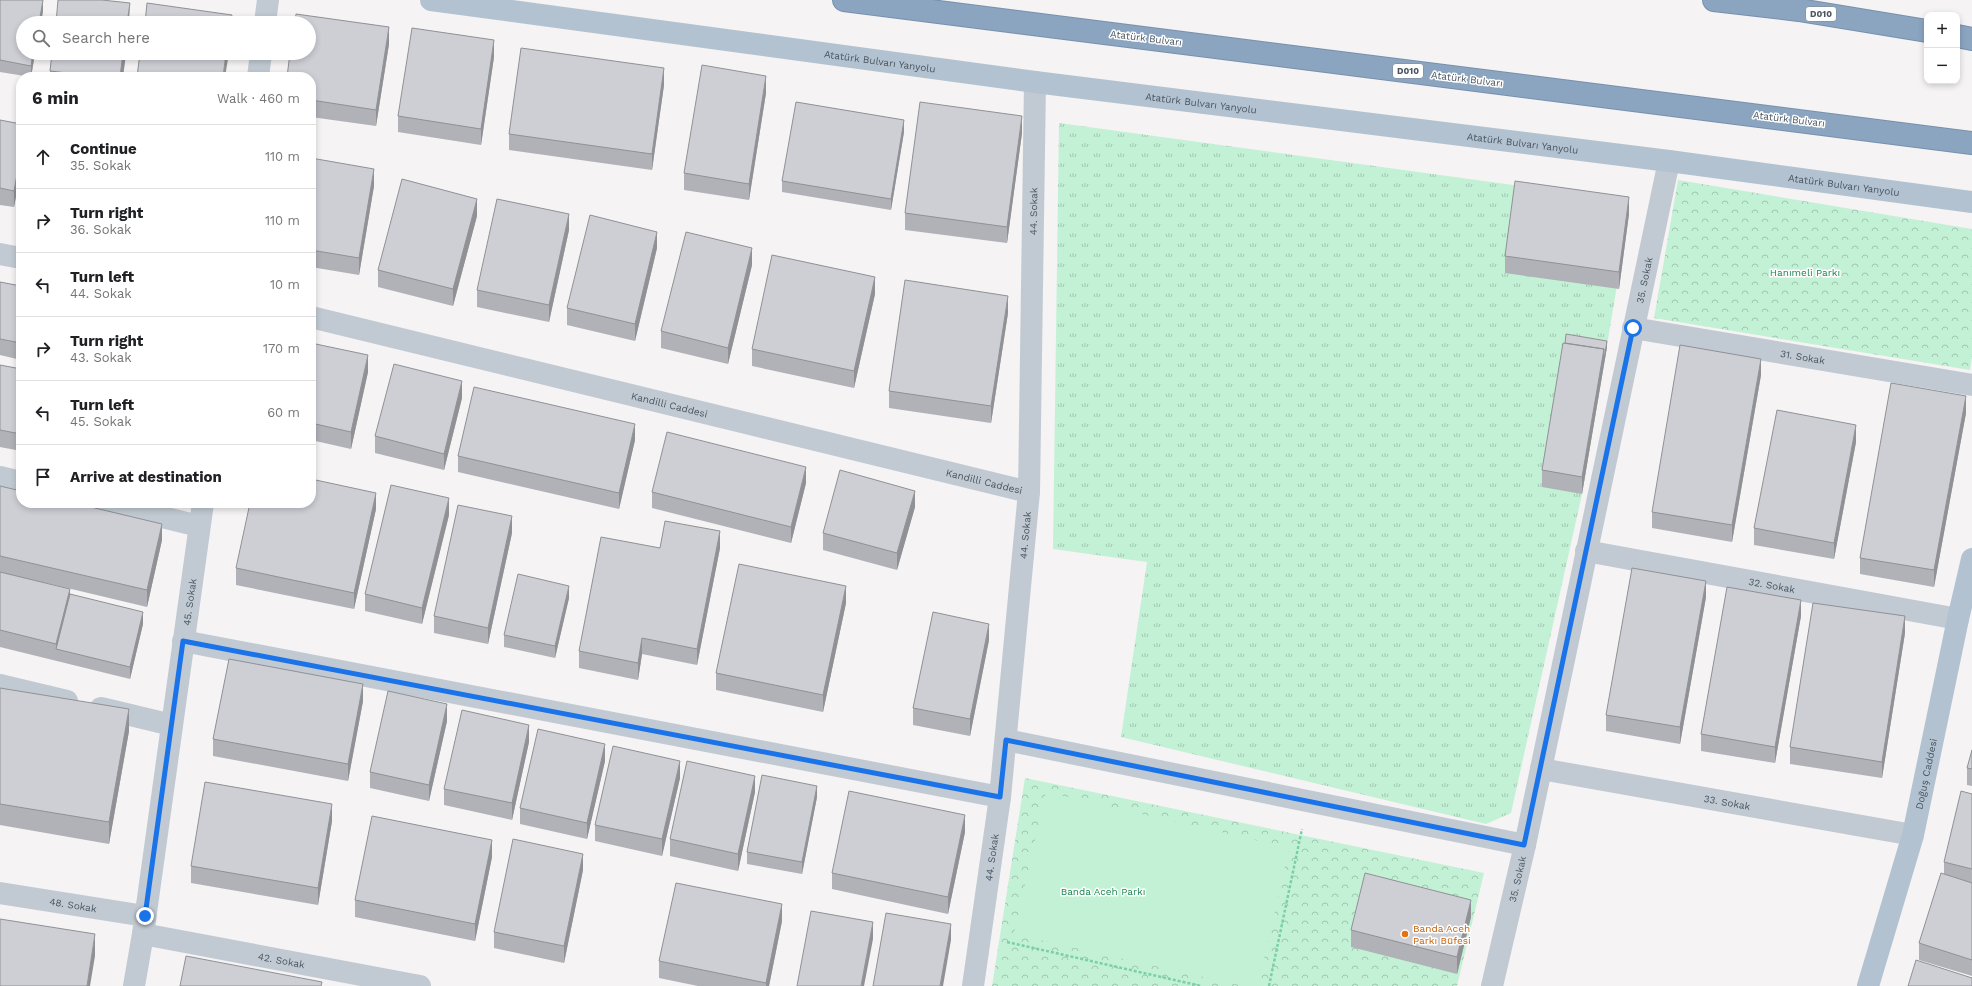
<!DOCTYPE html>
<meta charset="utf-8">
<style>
:root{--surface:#fff;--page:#f6f6f6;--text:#202124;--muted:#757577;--line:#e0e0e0}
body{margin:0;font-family:"Work Sans",sans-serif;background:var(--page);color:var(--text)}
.controls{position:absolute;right:12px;top:12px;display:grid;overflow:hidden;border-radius:8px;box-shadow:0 2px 6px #0003}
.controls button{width:36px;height:36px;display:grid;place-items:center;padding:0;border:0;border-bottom:1px solid var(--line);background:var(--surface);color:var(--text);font:20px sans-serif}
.stop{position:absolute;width:12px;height:12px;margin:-9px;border:3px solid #1a73e8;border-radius:50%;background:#fff}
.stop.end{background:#1a73e8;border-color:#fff;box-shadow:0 1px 4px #0008}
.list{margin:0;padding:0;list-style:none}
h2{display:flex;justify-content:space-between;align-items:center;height:52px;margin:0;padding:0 16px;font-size:17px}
h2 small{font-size:13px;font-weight:400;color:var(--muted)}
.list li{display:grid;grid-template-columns:26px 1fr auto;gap:12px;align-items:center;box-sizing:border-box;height:64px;padding:0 16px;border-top:1px solid var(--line)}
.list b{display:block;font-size:15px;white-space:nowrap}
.list p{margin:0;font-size:13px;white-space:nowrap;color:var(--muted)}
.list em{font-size:13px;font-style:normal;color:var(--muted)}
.icon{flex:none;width:22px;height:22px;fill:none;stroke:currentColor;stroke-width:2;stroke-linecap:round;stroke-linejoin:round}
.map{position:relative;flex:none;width:1972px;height:986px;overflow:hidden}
.search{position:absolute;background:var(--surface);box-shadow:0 2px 6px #0003;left:16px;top:16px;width:300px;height:44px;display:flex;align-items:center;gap:10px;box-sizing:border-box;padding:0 14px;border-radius:22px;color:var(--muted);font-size:15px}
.panel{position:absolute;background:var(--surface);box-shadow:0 2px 6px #0003;left:16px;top:72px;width:300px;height:436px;border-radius:16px}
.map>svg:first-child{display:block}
</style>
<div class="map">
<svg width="1972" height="986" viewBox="0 0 1972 986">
<defs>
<pattern id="grass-tufts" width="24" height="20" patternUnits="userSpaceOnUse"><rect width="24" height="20" fill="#c3f1d5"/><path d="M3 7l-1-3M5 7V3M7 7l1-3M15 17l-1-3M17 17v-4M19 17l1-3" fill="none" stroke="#a0c6b0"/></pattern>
<pattern id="park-crowns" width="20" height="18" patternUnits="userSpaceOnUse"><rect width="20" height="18" fill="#c3f1d5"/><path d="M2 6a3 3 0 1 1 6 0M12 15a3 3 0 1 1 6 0" fill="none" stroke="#a0c6b0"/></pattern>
</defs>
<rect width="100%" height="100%" fill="#f5f3f3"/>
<!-- grass -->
<path fill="url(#grass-tufts)" d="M1059,123L1615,199L1629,214L1582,494L1511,813L1486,824L1121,737L1147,562L1053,549Z"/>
<!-- park -->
<path fill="url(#park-crowns)" d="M1678,180L1972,229V357L1970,370L1654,318Z
M1025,778L1484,873L1457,986H992Z"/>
<!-- pitch -->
<path fill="#c3f1d5" d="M1046,792L1289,848L1258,986H1244L1014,934Z"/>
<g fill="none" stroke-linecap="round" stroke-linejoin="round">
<!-- highway casing -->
<g stroke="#7690ad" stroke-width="24">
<path id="highway" d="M844,0L1972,143
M1714,0L1799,10L1927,31
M1957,36L1972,39"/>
</g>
<!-- path -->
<path stroke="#7ad0a6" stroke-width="2.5" stroke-dasharray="3 2" stroke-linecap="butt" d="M1007,942L1201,986
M1269,986L1302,829"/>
<!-- minor -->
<g stroke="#c1cad2" stroke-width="22">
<path d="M265,23L268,0"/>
<path d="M258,77L261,53"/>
<path d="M0,254L21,258"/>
<path id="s1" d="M311,317L1029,492"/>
<path id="s2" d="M1633,328L1972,385"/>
<path d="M0,477L21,482"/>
<path d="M105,503L199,526"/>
<path id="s3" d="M1586,551L1958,619"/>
<path d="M183,641L1000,797"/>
<path d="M0,685L67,701"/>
<path d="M101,708L172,725"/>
<path d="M1006,740L1525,845"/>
<path id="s4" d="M1541,769L1913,835"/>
<path id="s5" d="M0,893L145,916"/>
<path id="s6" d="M143,934L420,986"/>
<path id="s7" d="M134,986L143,934L203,503"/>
<path id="s8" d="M973,986L1000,797L1029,492L1035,82"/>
<path id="s9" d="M1492,986L1525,845L1669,161"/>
</g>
<!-- major -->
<g stroke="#b3c2d1" stroke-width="22">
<path id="s10" d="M431,0L1035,82L1669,161L1972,202"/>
<path id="s11" d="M1868,986L1913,835L1958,619L1972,559"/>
</g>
<!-- highway -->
<use href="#highway" stroke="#8ba5c1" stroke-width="22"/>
</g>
<!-- wall -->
<path fill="#b0b2b7" d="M0,0L43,11L31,77L0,72Z
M389,44L376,126L311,117V77Z
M52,53H126L123,77H50V71Z
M494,57L481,145L398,132V116Z
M664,85L652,170L509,150V134Z
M766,93L749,200L684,190V173Z
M0,120L21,124V170L14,207L0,205Z
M904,132L891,210L782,192V181Z
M1022,133L1007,243L905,230V213Z
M311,158L374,186L359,275L311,267Z
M1629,214L1619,289L1505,273V256Z
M477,216L453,306L378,287V270Z
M569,230L549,322L477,307V290Z
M657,248L635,341L567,325V308Z
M752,265L728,364L661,348V331Z
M0,282L21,286V360L0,355Z
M875,294L854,388L752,366V349Z
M1008,313L991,423L889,408V391Z
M311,343L368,372L351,449L311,440Z
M1607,347L1582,494L1542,487V470Z
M0,365L21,369V451L0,447Z
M1761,375L1732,542L1652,528V512Z
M462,398L444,470L375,453V436Z
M1966,413L1934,587L1860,574V558Z
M635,440L619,509L458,472V456Z
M1856,442L1834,559L1754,545V528Z
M806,483L791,543L652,508V492Z
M0,486L162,540L147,607L42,582L143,624L130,679L0,647Z
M915,507L897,570L823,550V533Z
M376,509L354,609L236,585V568Z
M449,515L422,624L365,611V594Z
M512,533L488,644L434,633V616Z
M660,548H720L697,665L642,654L638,680L579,668V651Z
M1706,597L1680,744L1606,731V715Z
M569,598L555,658L504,647V635Z
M846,603L823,712L716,690V673Z
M1801,616L1775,763L1701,751V734Z
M1905,633L1882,778L1790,764V747Z
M989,640L970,736L913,725V708Z
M0,688L129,731L109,844L0,825Z
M363,701L348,781L213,756V739Z
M447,721L429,801L370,788V772Z
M529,742L512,820L444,805V789Z
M1972,750V786L1967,785V768Z
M605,761L587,839L520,824V808Z
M680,778L662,856L595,841V825Z
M755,792L738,871L670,856V839Z
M1972,794V976L1919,960V943L1944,874V862Z
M817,797L802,874L747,864V852Z
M332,821L318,905L191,883V866Z
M965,832L948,914L832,889V873Z
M492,857L475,941L355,917V900Z
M583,870L564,963L494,948V932Z
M1471,917L1457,974L1351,947V930Z
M782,921L769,986H698L659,978V961Z"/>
<!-- shaded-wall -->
<path fill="#909195" d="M43,0V11L41,23H39Z
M130,3L129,23H127Z
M389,27V44L376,126V110Z
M494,40V57L481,145V129Z
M33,53H35L31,77V66Z
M123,53H126L123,77H120Z
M226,53H229L225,77H223Z
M664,68V85L652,170V154Z
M766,76V93L749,200V184Z
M1022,116V133L1007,243V227Z
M904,120V132L891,210V199Z
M21,153V170L14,207V191Z
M374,169V186L359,275V258Z
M1629,197V214L1619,289V272Z
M477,199V216L453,306V289Z
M569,214V230L549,322V305Z
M657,232V248L635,341V324Z
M752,248V265L728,364V348Z
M875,277V294L854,388V371Z
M1008,296V313L991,423V406Z
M1607,341V347L1582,494V477L1604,349Z
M368,355V372L351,449V432Z
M1761,359V375L1732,542V525Z
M462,381V398L444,470V454Z
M1966,396V413L1934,587V570Z
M635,424V440L619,509V493Z
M1856,425V442L1834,559V543Z
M806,467V483L791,543V527Z
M915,491V507L897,570V553Z
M376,493V509L354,609V593Z
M449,498V515L422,624V608Z
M512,516V533L488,644V628Z
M162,524V540L147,607V590Z
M720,531V548L697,665V649Z
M1706,581V597L1680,744V727Z
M569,586V598L555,658V646Z
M846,586V603L823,712V695Z
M70,589V606L56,649V644Z
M1801,600V616L1775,763V747Z
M143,612V624L130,679V667Z
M1905,616V633L1882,778V762Z
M989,624V640L970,736V719Z
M642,638V654L638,680V663Z
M363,684V701L348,781V764Z
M447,704V721L429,801V785Z
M129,709V731L109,844V822Z
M529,725V742L512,820V803Z
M605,744V761L587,839V823Z
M680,761V778L662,856V839Z
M755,776V792L738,871V854Z
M817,786V797L802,874V862Z
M332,804V821L318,905V888Z
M965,815V832L948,914V897Z
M492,840V857L475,941V924Z
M583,854V870L564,963V946Z
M1471,900V917L1457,974V957Z
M782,904V921L769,986H766V983Z
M873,922V939L864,986H861Z
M951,924V940L943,986H940Z
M95,934V956L90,986H87Z"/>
<!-- building -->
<path fill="#cdcfd5" stroke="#909195" d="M0,0H43L39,23H23V53H33L31,66L0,60Z
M58,0H102L130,3L127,23H56Z
M147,3L232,15L230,23H145Z
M296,14L389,27L376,110L311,100V77H287L290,53H309V23H295Z
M412,28L494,40L481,129L398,116Z
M521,48L664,68L652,154L509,134Z
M52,53H123L120,77H102L50,71Z
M140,53H226L223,77H137Z
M702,65L766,76L749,184L684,173Z
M796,102L904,120L891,199L782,181Z
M920,102L1022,116L1007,227L905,213Z
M0,120L21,124V153L14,191L0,188Z
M311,158L374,169L359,258L311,250Z
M402,179L477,199L453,289L378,270Z
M1515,181L1629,197L1619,272L1505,256Z
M497,199L569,214L549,305L477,290Z
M590,215L657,232L635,324L567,308Z
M686,232L752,248L728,348L661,331Z
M772,255L875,277L854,371L752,349Z
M905,280L1008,296L991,406L889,391Z
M0,282L21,286V343L0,339Z
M1566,334L1607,341L1604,360V349L1565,343Z
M311,343L368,355L351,432L311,423Z
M1563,343L1604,349L1582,477L1542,470Z
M1680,345L1761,359L1732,525L1652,512Z
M394,364L462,381L444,454L375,436Z
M0,365L21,369V434L0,430Z
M1891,383L1966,396L1934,570L1860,558Z
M474,387L635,424L619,493L458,456Z
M1777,410L1856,425L1834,543L1754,528Z
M667,432L806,467L791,527L652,492Z
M840,470L915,491L897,553L823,533Z
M311,479L376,493L354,593L236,568L250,503H311Z
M391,485L449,498L422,608L365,594Z
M0,486L21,491V503H74L162,524L147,590L0,556Z
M458,505L512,516L488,628L434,616Z
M665,521L720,531L697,649L642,638L638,663L579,651L601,537L660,548Z
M739,564L846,586L823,695L716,673Z
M1632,568L1706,581L1680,727L1606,715Z
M0,572L70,589L56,644L0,630Z
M518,574L569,586L555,646L504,635Z
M1727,587L1801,600L1775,747L1701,734Z
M70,594L143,612L130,667L56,649Z
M1813,603L1905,616L1882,762L1790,747Z
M933,612L989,624L970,719L913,708Z
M229,659L363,684L348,764L213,739Z
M0,688L129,709L109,822L0,804Z
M388,691L447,704L429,785L370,772Z
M462,710L529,725L512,803L444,789Z
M538,729L605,744L587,823L520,808Z
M613,746L680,761L662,839L595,825Z
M1972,750V769L1967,768Z
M687,761L755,776L738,854L670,839Z
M762,775L817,786L802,862L747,852Z
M205,782L332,804L318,888L191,866Z
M849,791L965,815L948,897L832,873Z
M1961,791L1972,794V869L1944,862Z
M372,816L492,840L475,924L355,900Z
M513,839L583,854L564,946L494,932Z
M1365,873L1471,900L1457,957L1351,930Z
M1941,873L1972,883V960L1919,943Z
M676,883L782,904L766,983L659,961Z
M811,911L873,922L861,986H797Z
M886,913L951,924L940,986H873Z
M0,919L95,934L87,986H0Z
M186,956L322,982L321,986H180Z
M1916,960L1972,978V986H1908Z"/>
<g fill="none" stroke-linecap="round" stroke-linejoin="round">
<!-- route -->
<path stroke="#1a73e8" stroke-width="5" d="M145,916L183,641L1000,797L1006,740L1524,845L1633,328"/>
</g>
<!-- markers -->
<circle fill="#e8710a" stroke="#fff" stroke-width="1.5" cx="1405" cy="934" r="4"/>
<g text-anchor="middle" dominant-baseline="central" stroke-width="3" stroke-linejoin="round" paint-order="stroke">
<!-- shield labels -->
<g fill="#fff" stroke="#808990" stroke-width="1">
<rect x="1806" y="7" width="30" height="14" rx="3"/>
<rect x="1393" y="64" width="30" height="14" rx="3"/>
</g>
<g font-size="9" font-weight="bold" fill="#4a5661">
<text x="1821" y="14">D010</text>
<text x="1408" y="71">D010</text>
</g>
<!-- street labels -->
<g font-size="10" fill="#4a5661" stroke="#fff">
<text transform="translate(1146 38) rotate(7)">Atatürk Bulvarı</text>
<text stroke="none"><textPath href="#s10" startOffset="453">Atatürk Bulvarı Yanyolu</textPath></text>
<text transform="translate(1467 79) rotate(7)">Atatürk Bulvarı</text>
<text stroke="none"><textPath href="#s10" startOffset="777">Atatürk Bulvarı Yanyolu</textPath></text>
<text transform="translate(1789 119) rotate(7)">Atatürk Bulvarı</text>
<text stroke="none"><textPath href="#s10" startOffset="1101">Atatürk Bulvarı Yanyolu</textPath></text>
<text stroke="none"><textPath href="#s10" startOffset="1425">Atatürk Bulvarı Yanyolu</textPath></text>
<text stroke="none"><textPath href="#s8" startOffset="778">44. Sokak</textPath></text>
<text stroke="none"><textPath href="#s9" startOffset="722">35. Sokak</textPath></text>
<text stroke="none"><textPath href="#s2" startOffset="172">31. Sokak</textPath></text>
<text stroke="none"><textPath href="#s1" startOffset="369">Kandilli Caddesi</textPath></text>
<text stroke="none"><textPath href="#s1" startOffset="693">Kandilli Caddesi</textPath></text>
<text stroke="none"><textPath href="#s8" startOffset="454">44. Sokak</textPath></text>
<text stroke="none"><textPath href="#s3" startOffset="189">32. Sokak</textPath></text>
<text stroke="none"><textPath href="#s7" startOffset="388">45. Sokak</textPath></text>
<text stroke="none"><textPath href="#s11" startOffset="220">Doğuş Caddesi</textPath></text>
<text stroke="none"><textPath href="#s4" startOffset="189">33. Sokak</textPath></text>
<text stroke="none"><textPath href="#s8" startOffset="130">44. Sokak</textPath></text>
<text stroke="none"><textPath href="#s9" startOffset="110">35. Sokak</textPath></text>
<text stroke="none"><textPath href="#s5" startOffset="74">48. Sokak</textPath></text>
<text stroke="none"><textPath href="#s6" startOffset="141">42. Sokak</textPath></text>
</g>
<!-- park labels -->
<g font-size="10" fill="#17864f" stroke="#fff">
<text x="1805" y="272">Hanımeli Parkı</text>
<text x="1103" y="891">Banda Aceh Parkı</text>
</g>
<!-- food labels -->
<g font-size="10" fill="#c56008" stroke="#fff" text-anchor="start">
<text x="1413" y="928">Banda Aceh<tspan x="1413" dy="12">Parkı Büfesi</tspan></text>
</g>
</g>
</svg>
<div class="controls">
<button>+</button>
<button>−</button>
</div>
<div class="stop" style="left:1633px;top:328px"></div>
<div class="stop end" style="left:145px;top:916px"></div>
<div class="search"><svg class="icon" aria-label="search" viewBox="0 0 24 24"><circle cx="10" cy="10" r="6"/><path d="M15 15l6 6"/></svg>Search here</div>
<section class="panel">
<h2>6 min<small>Walk · 460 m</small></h2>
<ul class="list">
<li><svg class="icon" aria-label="ahead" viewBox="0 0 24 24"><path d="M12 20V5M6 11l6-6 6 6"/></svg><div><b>Continue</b><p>35. Sokak</p></div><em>110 m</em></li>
<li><svg class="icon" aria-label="right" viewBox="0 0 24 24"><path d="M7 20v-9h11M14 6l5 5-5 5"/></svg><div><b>Turn right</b><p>36. Sokak</p></div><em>110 m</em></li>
<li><svg class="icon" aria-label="left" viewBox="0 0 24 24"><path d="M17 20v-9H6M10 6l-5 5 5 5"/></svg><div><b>Turn left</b><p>44. Sokak</p></div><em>10 m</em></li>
<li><svg class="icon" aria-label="right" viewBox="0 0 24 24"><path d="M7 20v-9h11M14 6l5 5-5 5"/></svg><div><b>Turn right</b><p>43. Sokak</p></div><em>170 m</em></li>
<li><svg class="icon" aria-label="left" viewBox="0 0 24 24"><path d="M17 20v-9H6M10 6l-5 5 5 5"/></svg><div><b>Turn left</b><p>45. Sokak</p></div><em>60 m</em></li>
<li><svg class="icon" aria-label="arrive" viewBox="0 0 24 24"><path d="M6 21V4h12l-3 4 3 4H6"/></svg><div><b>Arrive at destination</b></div></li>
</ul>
</section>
</div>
